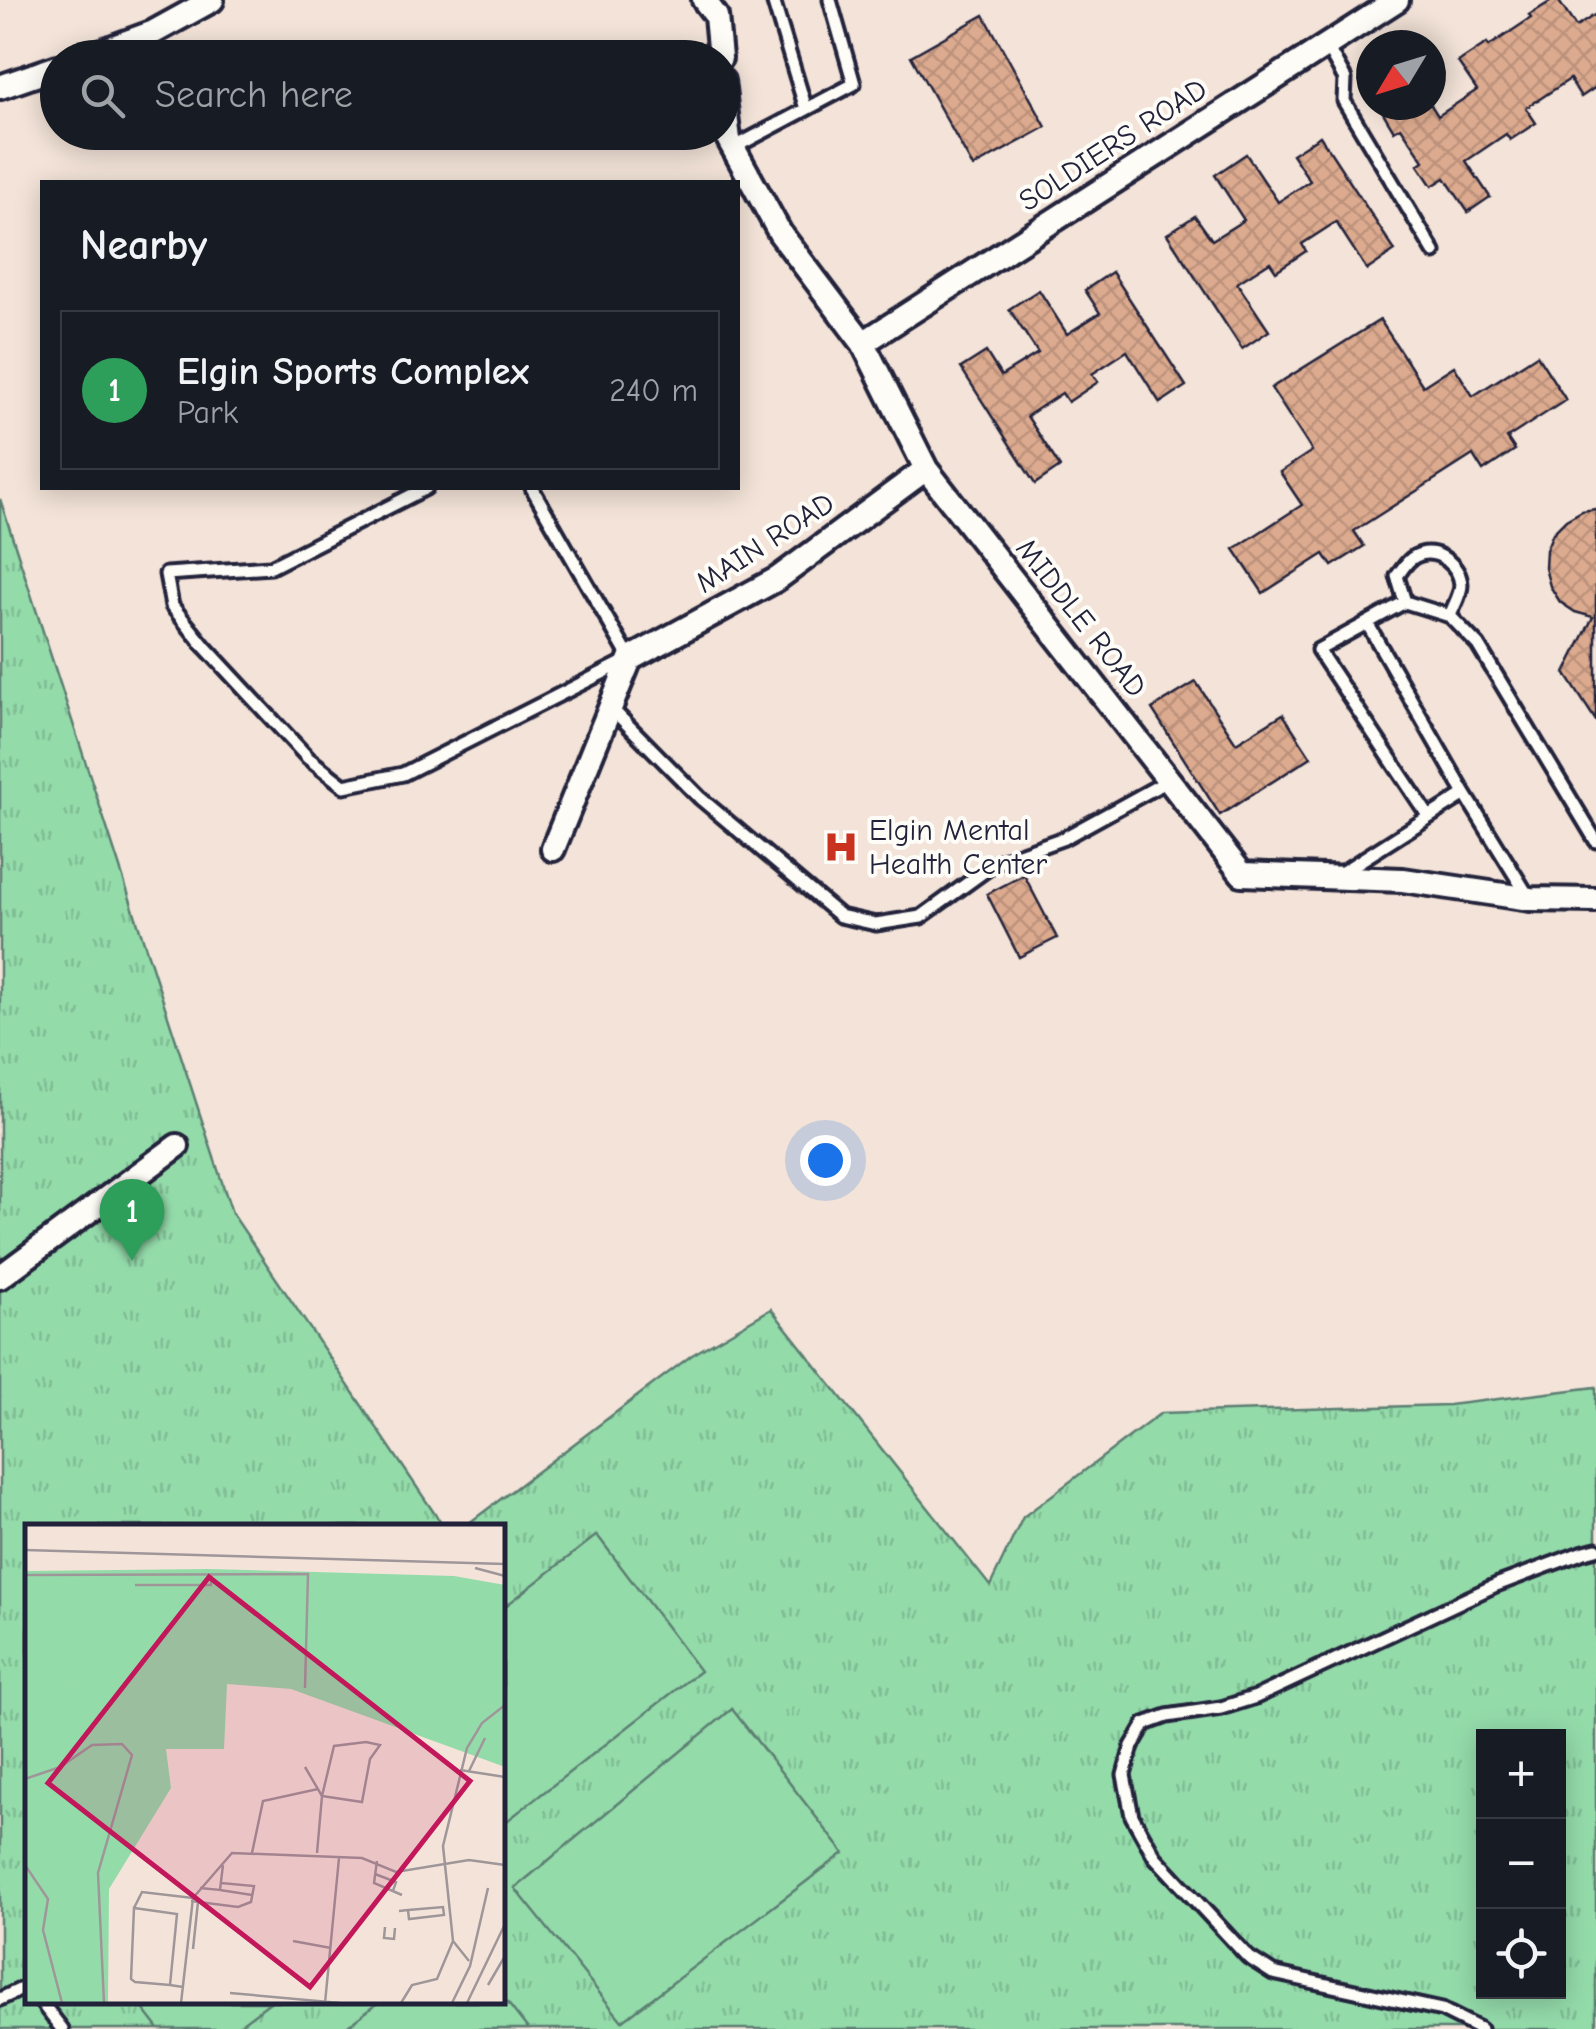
<!DOCTYPE html>
<meta charset="utf-8">
<style>
:root{--surface:#171b24;--page:#242831;--text:#f1f3f6;--muted:#9ea1a6;--line:#363941;--accent:#7c3aed}
body{margin:0;font-family:"Comic Neue",sans-serif;background:var(--page);color:var(--text)}
.controls{position:absolute;right:30px;bottom:30px;display:grid;overflow:hidden;border-radius:0px;box-shadow:0 5px 25px #0003}
.controls button{width:90px;height:90px;display:grid;place-items:center;padding:0;border:0;border-bottom:2px solid var(--line);background:var(--surface);color:var(--text);font:50px sans-serif}
.compass{position:absolute;left:1356px;top:30px;width:90px;height:90px;border-radius:50%;background:var(--surface);box-shadow:0 5px 25px #0003;rotate:232deg}
.you{position:absolute;left:825px;top:1160px;width:35px;height:35px;margin:-25px;border:8px solid #fff;border-radius:50%;background:#1a73e8;box-shadow:0 0 0 15px #1a73e833}
.badge{display:grid;place-items:center;width:65px;height:65px;border-radius:50%;background:var(--accent);color:#fff;font-size:32px;font-weight:700}
.pin{position:absolute;translate:-50% -82px;filter:drop-shadow(0 2px 5px #0008)}
.pin::after{content:'';position:absolute;top:52px;width:35px;height:30px;background:inherit;clip-path:polygon(0 0,100% 0,50% 100%)}
.list{margin:0;padding:0;list-style:none}
h2{display:flex;justify-content:space-between;align-items:center;height:130px;margin:0;padding:0 40px;font-size:42px}
h2 small{font-size:32px;font-weight:400;color:var(--muted)}
.list li{display:grid;grid-template-columns:65px 1fr auto;gap:30px;align-items:center;box-sizing:border-box;height:160px;margin:0 20px 20px;padding:0 20px;border:2px solid var(--line);border-radius:0px}
.list b{display:block;font-size:38px;white-space:nowrap}
.list p{margin:0;font-size:32px;white-space:nowrap;color:var(--muted)}
.list em{font-size:32px;font-style:normal;color:var(--muted)}
.icon{flex:none;width:55px;height:55px;fill:none;stroke:currentColor;stroke-width:2;stroke-linecap:round;stroke-linejoin:round}
.map{position:relative;flex:none;width:1596px;height:2029px;overflow:hidden}
.search{position:absolute;background:var(--surface);box-shadow:0 5px 25px #0003;left:40px;top:40px;width:700px;height:110px;display:flex;align-items:center;gap:25px;box-sizing:border-box;padding:0 35px;border-radius:55px;color:var(--muted);font-size:38px}
.panel{position:absolute;background:var(--surface);box-shadow:0 5px 25px #0003;left:40px;top:180px;width:700px;height:310px;border-radius:0px}
.map>svg:first-child{display:block}
</style>
<div class="map">
<svg width="1596" height="2029" viewBox="0 0 1596 2029">
<defs>
<pattern id="grass-tufts" width="24" height="20" patternUnits="userSpaceOnUse" patternTransform="scale(2.5)"><rect width="24" height="20" fill="#94dbaa"/><path d="M3 7l-1-3M5 7V3M7 7l1-3M15 17l-1-3M17 17v-4M19 17l1-3" fill="none" stroke="#7fbc93"/></pattern>
<pattern id="building-cross-hatch" width="8" height="8" patternUnits="userSpaceOnUse" patternTransform="scale(2.5)"><rect width="8" height="8" fill="#dcaa8e"/><path d="M0 0l8 8M0 8l8-8" fill="none" stroke="#bc927b"/></pattern>
</defs>
<rect width="100%" height="100%" fill="#f3e3d8"/>
<filter id="ink" filterUnits="userSpaceOnUse"><feTurbulence type="fractalNoise" baseFrequency=".01" numOctaves="2"/><feDisplacementMap in="SourceGraphic" scale="20" xChannelSelector="R" yChannelSelector="G"/><feConvolveMatrix kernelMatrix="1 2 1 2 8 2 1 2 1" color-interpolation-filters="sRGB"/></filter>
<g filter="url(#ink)">
<!-- grass -->
<path fill="url(#grass-tufts)" stroke="#5b7e72" stroke-width="2.5" fill-rule="evenodd" d="M0,499L232,1213L443,1526H28V2002H502V1526H465L692,1355L771,1309L990,1586L1023,1517L1161,1413L1449,1405L1596,1387V2029H0ZM1484,1736H1558V1992H1484Z"/>
<!-- pitch -->
<path fill="#94dbaa" stroke="#5b7e72" stroke-width="2.5" d="M597,1535L700,1671L503,1824V1608Z
M732,1709L844,1853L622,2021L515,1888Z
M503,1997L528,2029H344L379,2002H502Z
M138,2002H270L234,2029H159Z"/>
<!-- building -->
<path fill="url(#building-cross-hatch)" stroke="#22223b" stroke-width="2.5" d="M1553,0H1558L1576,27L1596,14V87L1581,97L1570,79L1526,108L1536,123L1510,140L1506,134L1466,161L1490,197L1468,212L1445,178L1432,186L1418,165L1424,161L1401,127L1394,131L1382,111L1391,105H1431L1438,116L1477,90L1458,62L1487,43L1489,46L1531,18L1529,15Z
M984,15L1046,127L973,167L911,56Z
M1320,136L1395,251L1367,270L1336,222L1302,244L1306,251L1276,271L1270,262L1237,283L1269,331L1242,349L1167,234L1195,216L1212,240L1244,220L1215,175L1246,154L1278,202L1310,181L1292,154Z
M1112,272L1186,386L1160,403L1127,351L1092,374L1098,382L1068,402L1062,393L1027,416L1060,467L1035,484L961,368L986,352L1001,376L1038,353L1009,309L1039,290L1067,334L1100,313L1085,290Z
M1380,320L1423,386L1454,366L1473,396L1537,355L1566,400L1507,438L1515,450L1483,471L1473,455L1354,531L1364,546L1332,566L1324,554L1263,593L1234,549L1302,505L1280,472L1312,451L1271,388Z
M1596,509V721L1565,673L1593,617L1575,612L1560,602L1550,586L1545,568L1546,550L1553,533L1566,520L1582,511Z
M1196,682L1236,743L1283,714L1311,757L1220,815L1152,709Z
M1024,875L1057,938L1019,957L987,894Z"/>
<g fill="none" stroke-linecap="round" stroke-linejoin="round">
<!-- service casing -->
<g stroke="#22223b" stroke-width="19">
<path id="service" d="M773,0L806,109
M1326,45L1345,79L1344,101L1434,252
M733,148L854,84L830,0
M426,488L271,567L166,574L172,606L205,647L308,758L344,786L403,774L630,659L532,488
M1405,602L1397,576C1404,567 1409,557 1421,554C1439,549 1460,566 1461,585C1461,594 1453,607 1450,616
M1367,623L1465,794
M610,707L700,798L840,916L876,924L921,917L997,862L1064,838L1169,780
M1429,817L1318,650L1405,602L1450,616L1478,645L1596,841
M1341,873L1465,794L1528,896
M0,1999L28,1986
M41,2002L62,2029
M1480,2029L1442,2010L1273,1973L1248,1957L1155,1857L1132,1816L1124,1775L1132,1746L1145,1724L1167,1716L1221,1708L1256,1697L1496,1585L1581,1553L1596,1549"/>
</g>
<!-- minor casing -->
<g stroke="#22223b" stroke-width="30">
<path id="minor" d="M704,0L716,16L720,58
M83,58L154,32L212,0
M722,81L729,140L780,233L863,343L926,469L1242,874L1403,880L1530,899L1596,900
M0,87L58,67
M863,343L1397,0
M553,849L630,659L777,579L926,469
M0,1277L177,1146"/>
</g>
<!-- service -->
<use href="#service" stroke="#fdfcf7" stroke-width="11"/>
<!-- minor -->
<use href="#minor" stroke="#fdfcf7" stroke-width="22"/>
</g>
</g>
<!-- icons -->
<defs>
<g id="hospital-bare" transform="scale(2.7)"><path d="M-5-5h3v3.5h4V-5h3V5h-3V1.5h-4V5h-3Z" fill="#c8321e" stroke="#fdfcf7" stroke-width="2.5" paint-order="stroke"/></g>
</defs>
<g fill-rule="evenodd">
<use href="#hospital-bare" x="841" y="847"/>
</g>
<g text-anchor="middle" dominant-baseline="central" stroke-width="8" stroke-linejoin="round" paint-order="stroke">
<!-- street labels -->
<g font-size="30" fill="#22223b" stroke="#fdfcf7">
<text transform="translate(1113 145) rotate(-33)">SOLDIERS ROAD</text>
<text transform="translate(765 543) rotate(-33)">MAIN ROAD</text>
<text transform="translate(1081 618) rotate(52)">MIDDLE ROAD</text>
</g>
<!-- poi labels -->
<g font-size="30" fill="#22223b" stroke="#fdfcf7" text-anchor="start">
<text x="869" y="830">Elgin Mental<tspan x="869" dy="34">Health Center</tspan></text>
</g>
</g>
<!-- overview -->
<g transform="translate(25 1524)">
<rect width="480" height="480" fill="#f3e3d8"/>
<path d="M183,45L429,52L480,61V243L266,165L202,160L199,225H141L146,264L84,365L83,479H0V47Z" fill="#94dbaa"/>
<path d="M48,73H78L80,120H49ZM160,73H187V120H160ZM10,74H41V121H10ZM121,74H149V121H120ZM50,133H77L78,184H49ZM150,133L151,179H121L122,134ZM159,133H187V179H159ZM41,134L42,183L9,184L10,135Z" fill="#94dbaa"/>
<path fill="none" stroke="#9f9699" stroke-width="2.5" d="M0,26L480,40M450,44L480,52M0,51L283,50L280,164M110,61H186L187,50M341,218L355,221L345,235L337,278L297,272L309,222ZM280,243L297,272L292,329M435,246L480,253M444,247L460,214M0,255L35,243L67,221L97,220L107,231L73,349L79,479M227,329L238,277L293,265M352,337L349,359L377,371M0,341L23,375L18,406L37,479M350,350L371,358L368,367M175,364L195,366L198,341M195,366L227,371M166,377L213,383L226,378L229,362L196,359M109,384L117,368L168,374M374,387L383,386L418,383L419,391L384,395L383,386M360,403L359,414L369,415L370,404M268,417L306,424M168,425L173,378M444,437L428,417L418,322L442,224L457,199L480,181M145,461L152,390L109,384L106,455L110,458L145,461L158,463M463,461L480,432M205,469L315,479M156,479L168,374L207,329L337,334L371,348L444,336L480,341M300,479L314,334M376,479L387,461L412,455L428,417M427,479L445,442L463,364M442,479L480,400"/>
<path fill="#c2185b" fill-opacity="0.15" stroke="#c2185b" stroke-width="5" d="M184,53L445,257L285,463L23,259Z"/>
<rect width="480" height="480" fill="none" stroke="#22223b" stroke-width="5"/>
</g>
</svg>
<div class="controls">
<button>+</button>
<button>−</button>
<button><svg class="icon" aria-label="locate" viewBox="0 0 24 24"><circle cx="12" cy="12" r="6"/><path d="M12 2v4M12 18v4M2 12h4M18 12h4"/></svg></button>
</div>
<svg class="compass" viewBox="-18 -18 36 36"><path d="M0-13l5 13h-10z" fill="#e53935"/><path d="M0 13l5-13h-10z" fill="#9ea1a6"/></svg>
<div class="you"></div>
<div class="pin badge" style="left:132px;top:1261px;background:#2e9e5b">1</div>
<div class="search"><svg class="icon" aria-label="search" viewBox="0 0 24 24"><circle cx="10" cy="10" r="6"/><path d="M15 15l6 6"/></svg>Search here</div>
<section class="panel">
<h2>Nearby<small></small></h2>
<ul class="list">
<li><span class="badge" style="background:#2e9e5b">1</span><div><b>Elgin Sports Complex</b><p>Park</p></div><em>240 m</em></li>
</ul>
</section>
</div>
